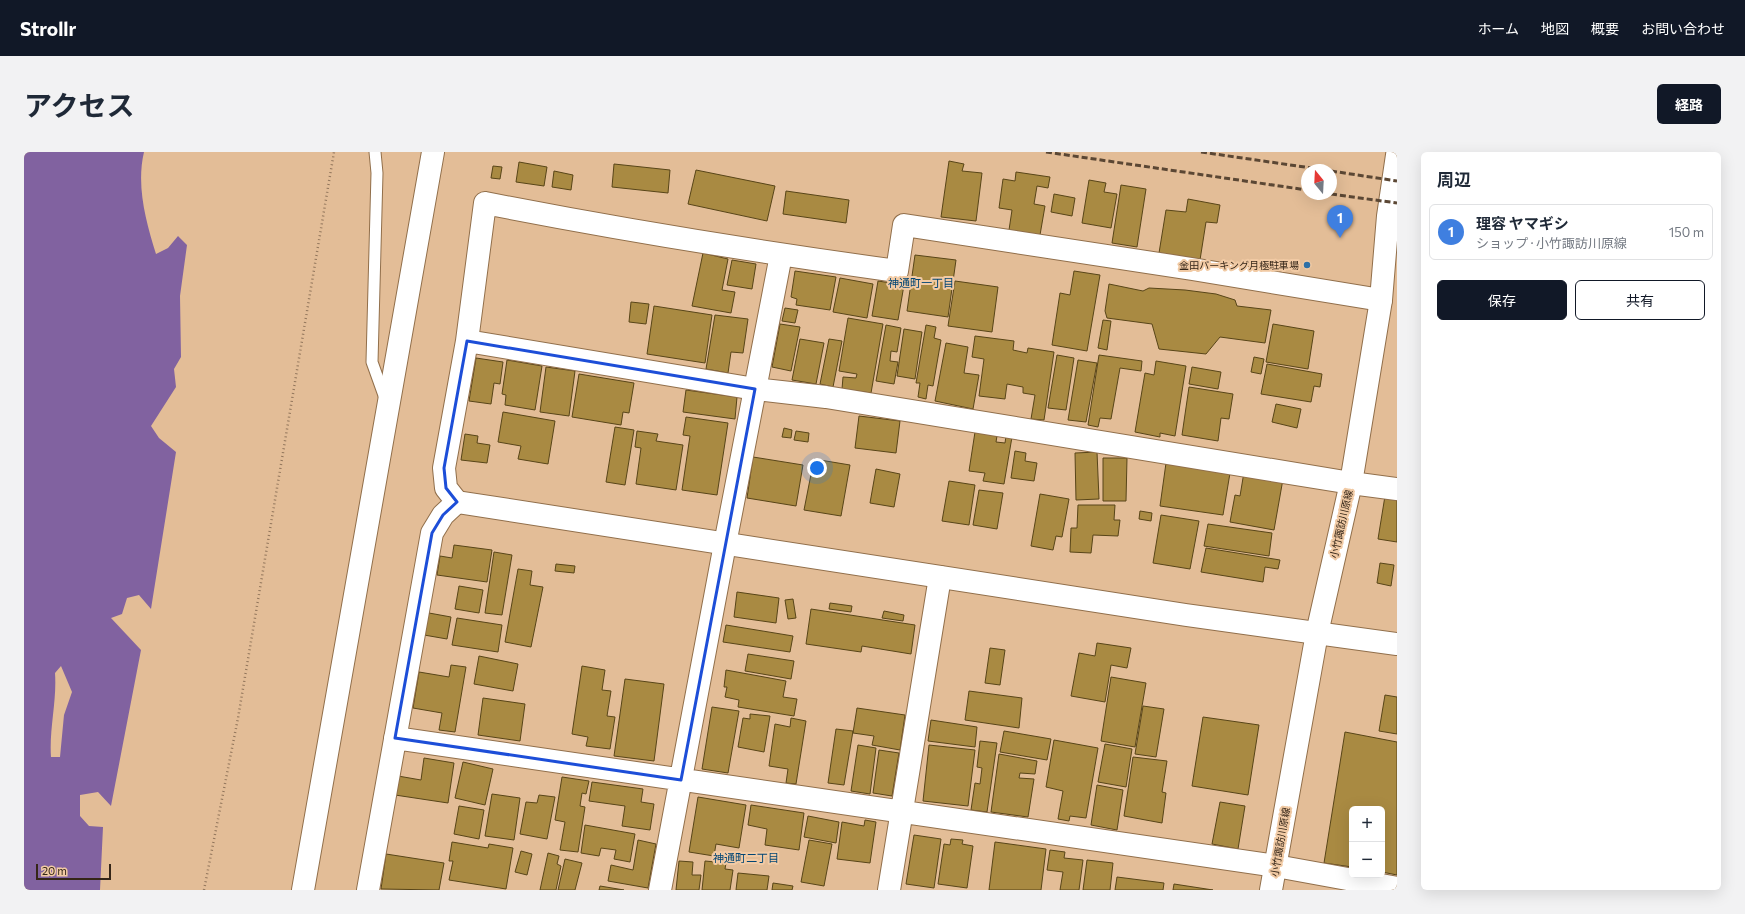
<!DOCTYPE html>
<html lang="ja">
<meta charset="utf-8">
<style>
:root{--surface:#fff;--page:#f2f2f3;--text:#1f2937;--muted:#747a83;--line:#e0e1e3;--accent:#111827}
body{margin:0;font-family:Commissioner,"Noto Sans JP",sans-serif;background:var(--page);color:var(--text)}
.controls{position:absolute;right:12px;bottom:12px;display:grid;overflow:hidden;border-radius:6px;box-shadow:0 4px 16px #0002}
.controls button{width:36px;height:36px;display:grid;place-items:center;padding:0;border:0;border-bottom:1px solid var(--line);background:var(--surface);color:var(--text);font:20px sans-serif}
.compass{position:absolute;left:1277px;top:12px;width:36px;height:36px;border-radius:50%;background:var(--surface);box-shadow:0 4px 16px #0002;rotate:342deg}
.scale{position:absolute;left:12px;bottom:10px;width:75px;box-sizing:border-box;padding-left:4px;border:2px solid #352618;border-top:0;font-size:11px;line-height:14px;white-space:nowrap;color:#352618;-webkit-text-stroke:3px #f1caa4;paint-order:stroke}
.you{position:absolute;left:793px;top:316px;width:14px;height:14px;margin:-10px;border:3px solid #fff;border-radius:50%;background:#1a73e8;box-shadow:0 0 0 6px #1a73e833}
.badge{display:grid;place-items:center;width:26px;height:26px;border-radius:50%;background:var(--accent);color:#fff;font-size:13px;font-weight:700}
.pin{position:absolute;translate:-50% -33px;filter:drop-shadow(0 1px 2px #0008)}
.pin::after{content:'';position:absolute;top:21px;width:14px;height:12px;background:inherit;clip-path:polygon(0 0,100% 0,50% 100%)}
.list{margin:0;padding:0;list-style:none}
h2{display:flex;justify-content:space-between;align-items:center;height:52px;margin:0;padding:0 16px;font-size:17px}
h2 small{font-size:13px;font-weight:400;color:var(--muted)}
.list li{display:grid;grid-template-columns:26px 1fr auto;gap:12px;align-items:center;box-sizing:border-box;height:56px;margin:0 8px 8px;padding:0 8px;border:1px solid var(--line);border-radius:6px}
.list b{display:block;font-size:15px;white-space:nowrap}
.list p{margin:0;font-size:13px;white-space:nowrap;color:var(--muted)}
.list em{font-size:13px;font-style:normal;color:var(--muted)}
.actions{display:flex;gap:8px;padding:12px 16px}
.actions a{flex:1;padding:9px 0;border:1px solid var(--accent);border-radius:6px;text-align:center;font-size:14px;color:var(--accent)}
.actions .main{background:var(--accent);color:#fff}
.map{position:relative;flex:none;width:1373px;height:738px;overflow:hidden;border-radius:6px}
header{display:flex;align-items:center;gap:24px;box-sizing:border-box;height:56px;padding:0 20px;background:var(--accent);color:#fff}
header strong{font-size:19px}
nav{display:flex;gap:22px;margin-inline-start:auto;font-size:14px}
.intro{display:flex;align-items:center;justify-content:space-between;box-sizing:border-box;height:96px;padding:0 24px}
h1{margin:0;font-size:28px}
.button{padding:10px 18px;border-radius:6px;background:var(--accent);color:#fff;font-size:14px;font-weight:700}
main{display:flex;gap:24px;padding:0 24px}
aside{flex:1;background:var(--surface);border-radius:6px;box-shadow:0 4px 16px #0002}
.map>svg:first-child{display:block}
</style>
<header>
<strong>Strollr</strong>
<nav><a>ホーム</a><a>地図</a><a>概要</a><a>お問い合わせ</a></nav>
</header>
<div class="intro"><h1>アクセス</h1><a class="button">経路</a></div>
<main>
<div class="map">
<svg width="1373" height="738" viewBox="0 0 1373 738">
<rect width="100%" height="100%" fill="#e3bd97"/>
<!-- water -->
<path fill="#8162a0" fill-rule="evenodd" d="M0,0H120C112,34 122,70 132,102L144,96L154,84L163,93L156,144L157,205L150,217L152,235L127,274L135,286L152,300L127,457L115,443L103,446L98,462L87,466L117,498L87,654L74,640L56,643V664L65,674L79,675L76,738H0ZM37,514L48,540L40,563L36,605H27C25,577 33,549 31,521Z"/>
<!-- building -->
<path fill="#a98a42" stroke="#584518" d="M925,9L940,12L938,19L958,21L952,69L917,65Z
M495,10L523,15L520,34L492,30Z
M590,12L646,18L644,41L588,35Z
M469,14L478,15L476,27L467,26Z
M672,18L751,34L743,69L664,52Z
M530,19L549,23L547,38L528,35Z
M992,20L1026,25L1024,36L1013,34L1010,52L1021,54L1016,83L985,78L988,58L975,56L979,27L991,29Z
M1065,28L1082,31L1080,40L1093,42L1087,76L1058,71Z
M1097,33L1122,37L1113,95L1088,91Z
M762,39L825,48L822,71L759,62Z
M1030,42L1051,46L1048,64L1027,60Z
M1164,47L1196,53L1193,71L1182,70L1176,108L1135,101L1142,58L1162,60Z
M679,101L704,107L698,138L711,140L707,161L668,154Z
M891,103L932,108L924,165L883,159Z
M708,108L732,112L728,137L703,133Z
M771,119L812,125L806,158L772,153L773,147L767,145Z
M1050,119L1076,123L1063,199L1028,193L1036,141L1046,143Z
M816,126L849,132L843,166L809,160Z
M854,129L880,133L874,168L848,164Z
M931,129L974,135L968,180L924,174Z
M1085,132L1119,139L1125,136L1161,138L1192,142L1211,148L1213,154L1247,158L1241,191L1196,185L1182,202L1135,197L1128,172L1083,166L1081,159Z
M607,150L625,152L622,172L605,170Z
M630,154L688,163L681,211L623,202Z
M761,156L774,158L771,171L758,169Z
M691,163L724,167L719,201L707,200L704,221L682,217Z
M824,166L859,172L847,241L818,237L819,225L832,226L833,222L815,219Z
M1079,168L1087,169L1083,198L1074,196Z
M756,172L776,175L767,219L748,215Z
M1249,172L1290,179L1284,217L1242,210Z
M862,173L877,176L873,200L867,199L866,209L874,210L870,232L852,229Z
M902,173L912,175L910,186L917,188L909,234L904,233L902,247L894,245L896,231H892Z
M880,177L898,180L891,227L873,224Z
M951,184L990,189L989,198L1003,201L1004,196L1030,200L1020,268L1007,267L1011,243L999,241V235L983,232L981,247L955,244L960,207L948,205Z
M776,187L800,191L792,232L768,228Z
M805,187L818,189L809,235L796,232Z
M922,191L944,195L940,221L955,223L949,257L911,249Z
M1033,203L1050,206L1042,258L1024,256Z
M1075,203L1118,209L1117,219L1096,216L1087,267L1076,266L1074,275L1064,273Z
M1230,205L1240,207L1237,222L1227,220Z
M452,206L479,210L476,232L470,231L467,252L445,249Z
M483,208L518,214L511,258L481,253L482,243L478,242Z
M1054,208L1073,211L1062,270L1044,268Z
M1132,209L1162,214L1151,284L1136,281V285L1111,280L1121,221L1130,223Z
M1243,212L1298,222L1296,235L1290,234L1287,250L1237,242Z
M522,215L551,219L545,264L516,260Z
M1168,215L1197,220L1194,237L1165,232Z
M555,222L610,231L605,261L599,260L597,273L548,265Z
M1165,235L1209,242L1205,267L1197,266L1194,289L1158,283Z
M662,238L713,245L711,267L659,260Z
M1252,252L1277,257L1273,276L1248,270Z
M479,260L531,269L524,312L494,307L497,294L474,290Z
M835,264L876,269L872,301L831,296Z
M662,265L704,271L693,343L658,338L666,284L659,283Z
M591,275L610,278L601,333L582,330Z
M760,276L768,278L767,286L758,285Z
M613,279L634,282L632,289L659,293L652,338L612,332L617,296L611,295Z
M772,279L785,281L784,290L770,288Z
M951,280L973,284L972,290L981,291L982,284L988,285L980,332L959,329L961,321L945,319Z
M441,282L454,284L453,291L466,293L463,311L437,308Z
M991,299L1002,301L1001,309L1013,311L1010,329L987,326Z
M1073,300L1075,347L1052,348L1051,301Z
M729,305L779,313L772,354L723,346Z
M1079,306H1103L1102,349H1079Z
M790,307L826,313L817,364L780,358Z
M1142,311L1206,321L1199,363L1136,354Z
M852,317L876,322L870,355L846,351Z
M1220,320L1259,327L1250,378L1206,370L1211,343L1216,344Z
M925,329L951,333L945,373L918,369Z
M955,338L979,341L973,377L949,373Z
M1016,342L1045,347L1038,385L1032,384L1029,398L1007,394Z
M1361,344L1373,347V390L1354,387Z
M1054,353H1091L1090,368H1096L1094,384L1069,383L1067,401L1046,400L1047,376H1053Z
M1116,359L1128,361L1127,369L1115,367Z
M1137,363L1175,369L1166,417L1129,411Z
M1184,372L1248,381L1245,404L1180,394Z
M430,393L468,398L463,430L413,423L416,404L428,406Z
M1182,396L1256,408L1254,417L1241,415L1239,430L1177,420Z
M470,400L488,403L478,463L461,461Z
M1356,411L1370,413L1367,434L1353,431Z
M532,412L551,414L550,421L531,419Z
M494,417L508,419L506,433L519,435L507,495L481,490Z
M435,434L459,438L455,461L431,457Z
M713,440L755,446L752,471L710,465Z
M769,447L772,466L764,467L761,448Z
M806,451L828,454L827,460L805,457Z
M787,457L891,473L887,502L838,494L837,500L782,492Z
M860,459L880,463L879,469L858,466Z
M405,461L427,465L423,487L400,483Z
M433,466L478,473L474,500L428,493Z
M702,473L769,484L766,500L699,490Z
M1073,491L1107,496L1103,516L1087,513L1081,550L1047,544L1055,501L1071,504Z
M966,496L981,498L976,533L961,531Z
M724,502L770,509L767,527L721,519Z
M455,504L494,512L489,539L450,532Z
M427,513L442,515L431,580L415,578L418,561L389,556L395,520L425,525Z
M558,514L581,518L578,538L587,539L583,564L591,565L586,597L562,594L564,585L548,582Z
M702,518L762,529L759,545L773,547L770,564L714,555L715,548L701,545L703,535H700Z
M1087,525L1122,531L1111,595L1077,589Z
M601,527L640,532L630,609L590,604Z
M945,539L998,546L995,576L941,568Z
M1361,543L1373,545V582L1355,579Z
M459,546L501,552L496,589L454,583Z
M1119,554L1140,557L1132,605L1111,602Z
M688,555L715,559L704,621L678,617Z
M833,556L881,563L876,598L848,593L850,584L829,581Z
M726,562L746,564L740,600L714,595L719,566L726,567Z
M1179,565L1235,573L1224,643L1168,634Z
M767,566L782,569L772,632L762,631L764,617L745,614L751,572L766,575Z
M907,568L953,575L951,595L904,589Z
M812,577L829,579L820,633L804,631Z
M980,579L1027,587L1023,608L976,600Z
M1321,580L1373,590V723L1358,720V657H1328V715L1300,711Z
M1030,588L1074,596L1062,666L1046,664L1045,669L1034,667L1039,639L1022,635Z
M956,589L973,591L963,660L947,658L951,631L956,632L958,616L953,615Z
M1081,592L1108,597L1102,635L1074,630Z
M834,593L852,596L846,642L827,639Z
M905,593L951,598L944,654L899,649Z
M855,598L875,601L868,644L849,641Z
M975,602L1013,609L1011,622L996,621L995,626L1010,627L1004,665L967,660Z
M1109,605L1143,609L1138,640L1142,641L1138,671L1100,664Z
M400,606L430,611L424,651L371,643L374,624L397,628Z
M439,610L469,617L461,653L431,646Z
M538,625L565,629L562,642L558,641L556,654L561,655L554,700L536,698L541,670L531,668Z
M568,630L619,637L617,650L630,652L626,678L598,674L601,654L565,649Z
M1073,633L1099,638L1093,678L1067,673Z
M468,642L496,646L490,688L461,684Z
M515,643L531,645L523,687L496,682L502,650L513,651Z
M674,645L722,653L715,696L692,692L690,704L665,700Z
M1196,650L1221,654L1214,697L1188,692Z
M727,653L780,661L775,698L741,693L743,677L724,673Z
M435,654L460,658L455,687L430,682Z
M784,664L815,670L812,691L780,685Z
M841,668L852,670L846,711L813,707L818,670L840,674Z
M561,673L611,682L606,710L590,707L592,698L577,696L575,704L557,701Z
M890,683L917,687L910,736L882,732Z
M927,687L939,688L938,692L949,694L943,736L914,732L920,692L926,693Z
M614,688L632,692L624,736L584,729L587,713L609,718Z
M785,688L808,692L800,734L777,730Z
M428,690L464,696L465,692L489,696L482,737L425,728L429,709H425Z
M971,690L1022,697L1017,738H965Z
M1026,698L1041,700L1040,706L1059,708L1055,738H1036L1039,720L1023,718Z
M497,699L508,702L503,723L491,720Z
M524,701L535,704L533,712L537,714L532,738H516Z
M362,702L420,711L415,738L357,737Z
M541,707L558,711L551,738H534Z
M1063,708L1089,711L1086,738H1059Z
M655,709L669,710L668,723H677L675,738H652Z
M681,709L702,711L701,717L709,718L706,738H678Z
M714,721L745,724L743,738H712Z
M1093,725L1140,731L1139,738H1091Z
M749,731L769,734L768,738H748Z
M1150,732L1189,738H1149Z
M576,734L600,738H575Z"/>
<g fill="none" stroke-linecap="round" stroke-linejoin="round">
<!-- service casing -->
<g stroke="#916f4b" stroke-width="13">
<path id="service" d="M351,0L353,21L348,210L362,249"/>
</g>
<!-- minor casing -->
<g stroke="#916f4b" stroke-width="24">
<path id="minor" d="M443,189L731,237L802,245L1327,331L1373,337
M371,586L1252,714
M279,738L409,0
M344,738L408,381L419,363L433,350L422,336L420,316L443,189L461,51C598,78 735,100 873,119L880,73L1168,117L1357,148
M636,738L701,392L757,103
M865,738L916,425"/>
</g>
<!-- tertiary casing -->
<g stroke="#916f4b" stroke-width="24">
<path id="tertiary" d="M433,350L1162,463L1373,492
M1252,714L1373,736"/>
</g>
<!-- secondary casing -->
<g stroke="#916f4b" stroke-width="24">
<path id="secondary" d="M1247,738L1293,481L1327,331L1357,148L1364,64L1373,3"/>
</g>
<!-- path -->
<path stroke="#92765c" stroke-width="2.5" stroke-dasharray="1 3" stroke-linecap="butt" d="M180,738L214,566L310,0"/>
<!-- service -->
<use href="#service" stroke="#fff" stroke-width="11"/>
<!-- minor -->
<use href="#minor" stroke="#fff" stroke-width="22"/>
<!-- tertiary -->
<use href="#tertiary" stroke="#fff" stroke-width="22"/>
<!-- secondary -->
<use href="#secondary" stroke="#fff" stroke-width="22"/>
<!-- rail -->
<path stroke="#5b4734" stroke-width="3" stroke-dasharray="6 3" stroke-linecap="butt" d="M1022,0L1283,38
M1177,0L1301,18
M1307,19L1373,29
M1307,42L1373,51"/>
</g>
<!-- marked area -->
<path fill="none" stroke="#1d4ed8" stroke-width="3" stroke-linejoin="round" d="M443,189L731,237L657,628L371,586L408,381L419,363L433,350L422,336L420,316Z"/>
<!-- markers -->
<circle fill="#2e70a6" stroke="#f1caa4" stroke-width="1.5" cx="1283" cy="113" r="4"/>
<g text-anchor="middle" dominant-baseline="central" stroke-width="4" stroke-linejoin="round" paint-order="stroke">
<!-- poi labels -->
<g font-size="10" fill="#352618" stroke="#f1caa4" text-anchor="end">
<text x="1275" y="113">金田パーキング月極駐車場</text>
</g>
<!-- street labels -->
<g font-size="10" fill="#352618" stroke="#f1caa4">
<text transform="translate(1317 372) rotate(-77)">小竹諏訪川原線</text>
<text transform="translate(1256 690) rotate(-80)">小竹諏訪川原線</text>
</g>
<!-- neighbourhood labels -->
<g font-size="11" fill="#004574" stroke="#f1caa4">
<text x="897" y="130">神通町一丁目</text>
<text x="722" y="705">神通町二丁目</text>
</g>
</g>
</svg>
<div class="controls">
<button>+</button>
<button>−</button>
</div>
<svg class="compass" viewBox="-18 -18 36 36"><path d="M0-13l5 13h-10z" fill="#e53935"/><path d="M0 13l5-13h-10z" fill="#747a83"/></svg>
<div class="scale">20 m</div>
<div class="you"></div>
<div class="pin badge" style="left:1316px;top:86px;background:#3f7fe0">1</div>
</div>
<aside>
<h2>周辺<small></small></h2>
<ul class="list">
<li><span class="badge" style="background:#3f7fe0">1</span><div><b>理容 ヤマギシ</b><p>ショップ · 小竹諏訪川原線</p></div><em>150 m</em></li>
</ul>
<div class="actions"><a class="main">保存</a><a>共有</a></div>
</aside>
</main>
